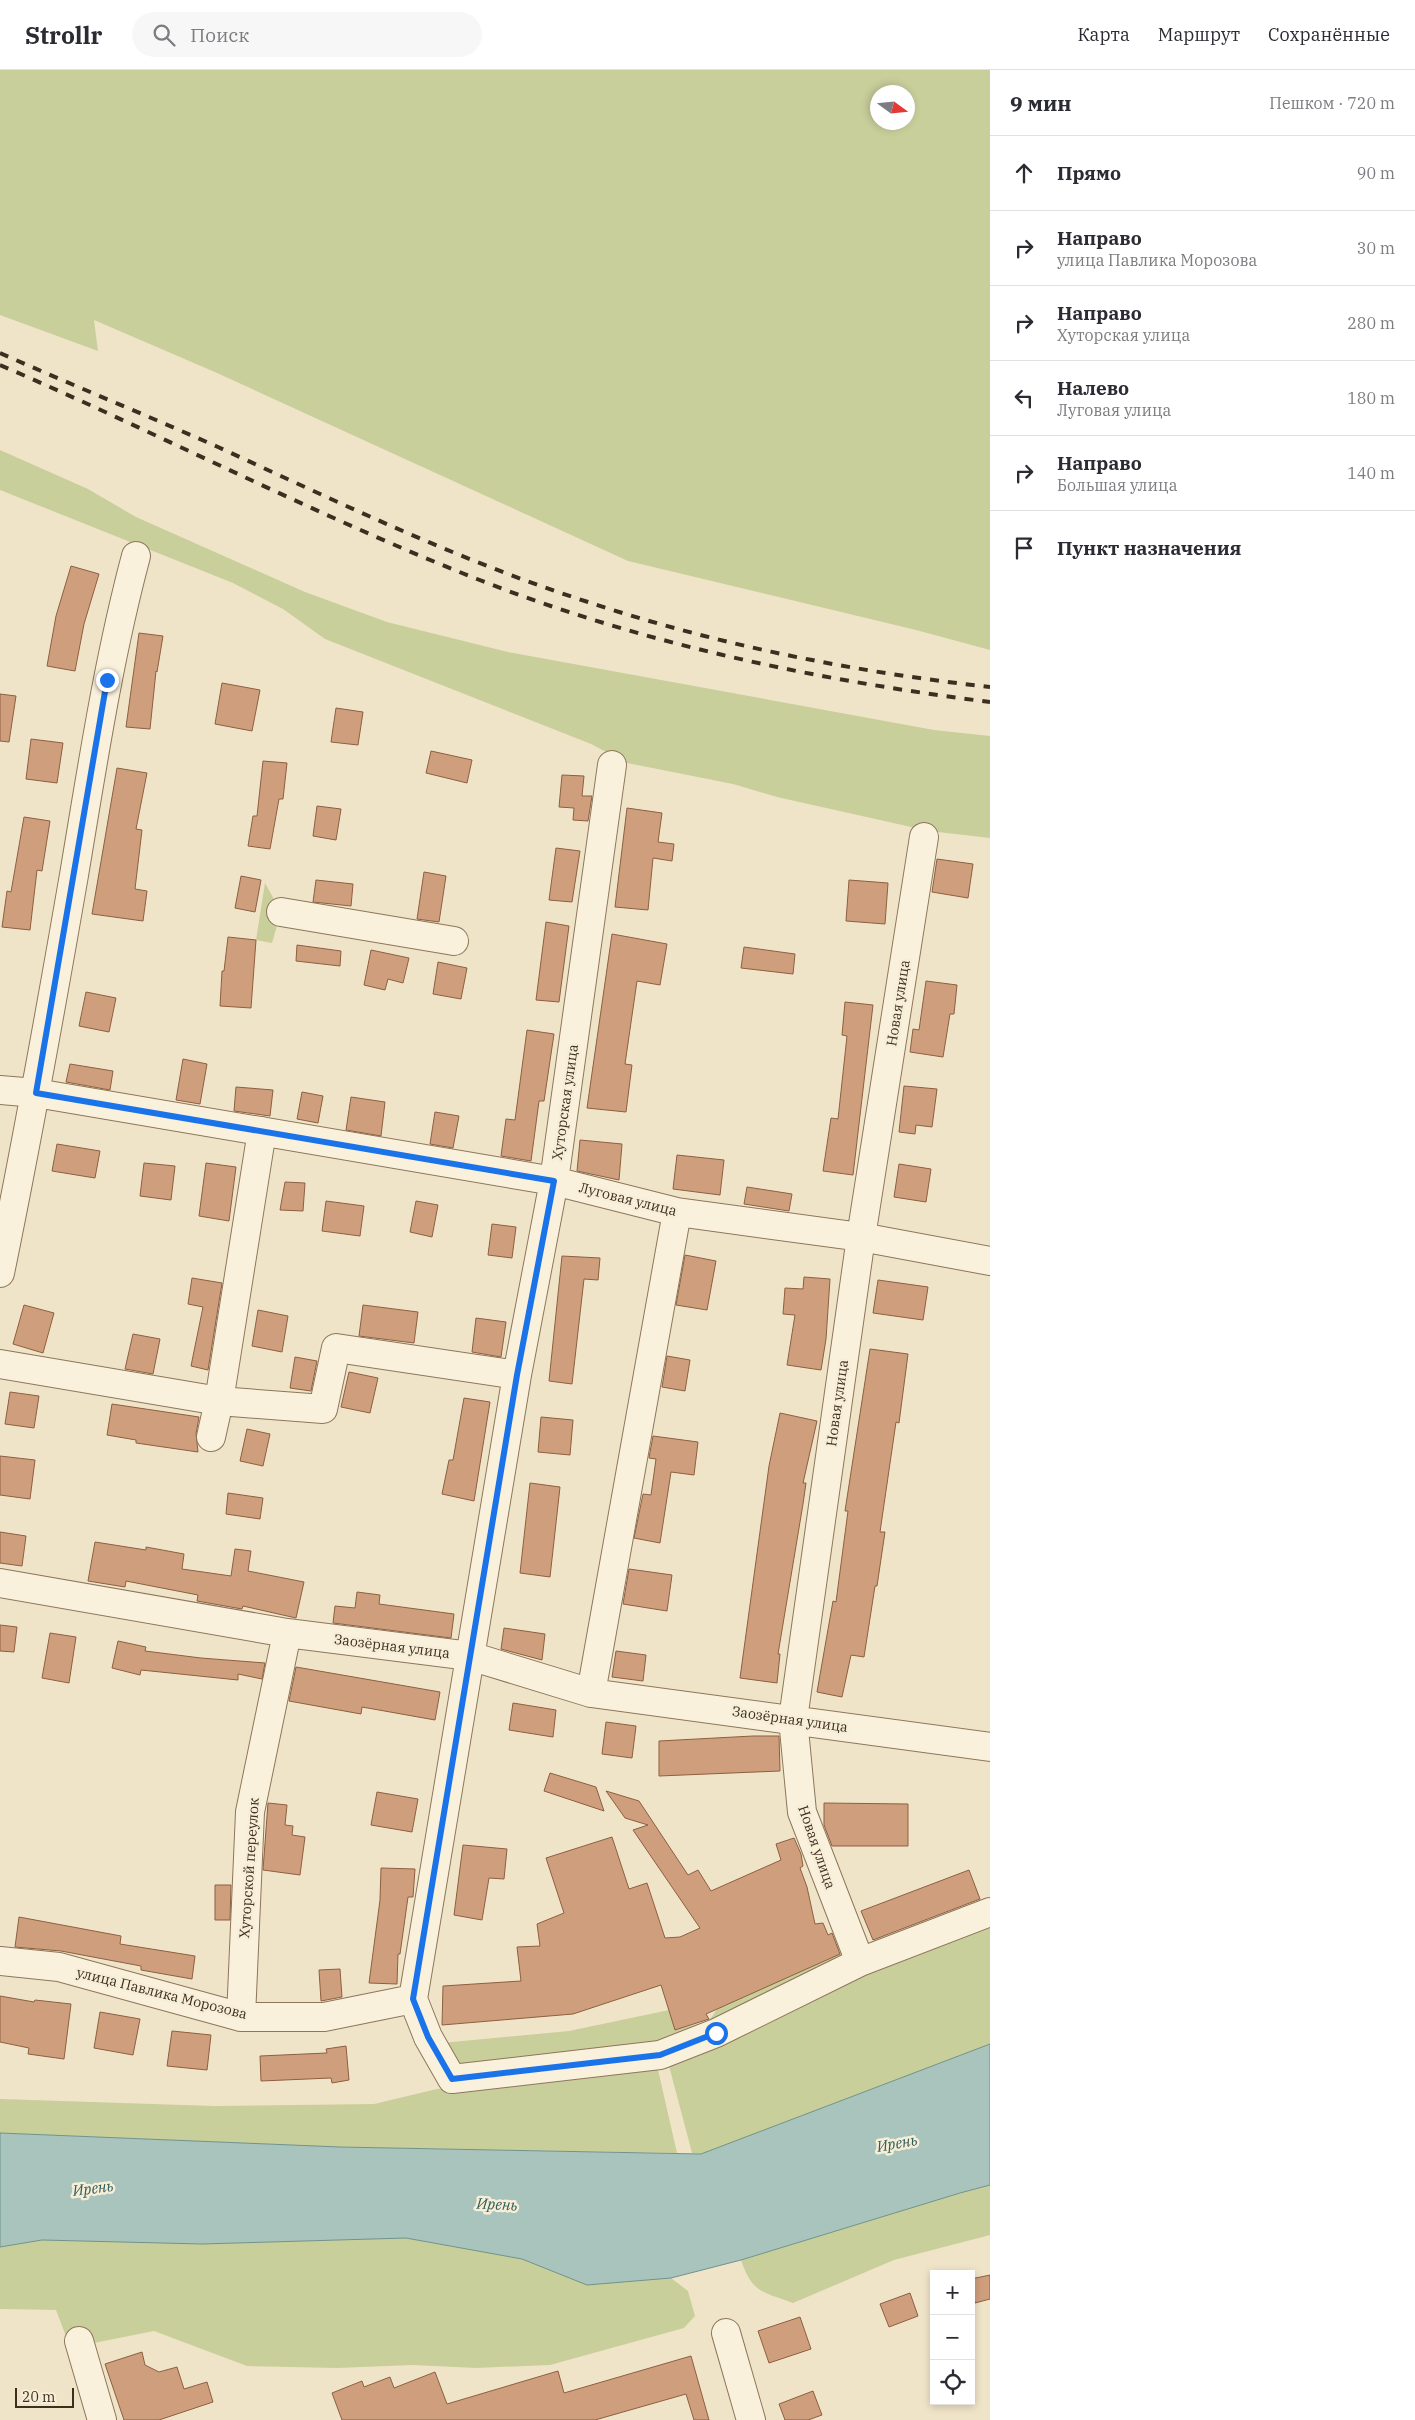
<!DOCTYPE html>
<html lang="ru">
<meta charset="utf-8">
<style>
:root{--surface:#fff;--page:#f7f7f7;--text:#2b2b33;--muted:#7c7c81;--line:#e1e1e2}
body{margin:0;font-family:"IBM Plex Serif",serif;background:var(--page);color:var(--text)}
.controls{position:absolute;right:15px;bottom:15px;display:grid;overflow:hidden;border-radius:0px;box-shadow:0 2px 8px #0003}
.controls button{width:45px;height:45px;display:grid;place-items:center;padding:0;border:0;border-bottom:1px solid var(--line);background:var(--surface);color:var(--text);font:25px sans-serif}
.compass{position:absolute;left:870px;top:15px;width:45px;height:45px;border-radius:50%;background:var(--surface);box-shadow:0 2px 8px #0003;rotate:105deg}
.scale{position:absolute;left:15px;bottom:12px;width:59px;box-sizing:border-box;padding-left:5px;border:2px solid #3d2e20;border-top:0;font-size:14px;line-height:18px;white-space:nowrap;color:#3d2e20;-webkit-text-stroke:4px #f7eed8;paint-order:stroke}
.stop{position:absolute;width:15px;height:15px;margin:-11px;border:4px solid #1a73e8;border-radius:50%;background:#fff}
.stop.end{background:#1a73e8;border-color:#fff;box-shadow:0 1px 5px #0008}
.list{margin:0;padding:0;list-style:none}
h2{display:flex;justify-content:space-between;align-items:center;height:65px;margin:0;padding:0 20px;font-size:21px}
h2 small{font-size:16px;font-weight:400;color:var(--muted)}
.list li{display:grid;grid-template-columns:32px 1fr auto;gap:15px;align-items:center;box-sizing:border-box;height:75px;padding:0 20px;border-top:1px solid var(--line)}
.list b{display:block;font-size:19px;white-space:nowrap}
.list p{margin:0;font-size:16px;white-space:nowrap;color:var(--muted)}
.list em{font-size:16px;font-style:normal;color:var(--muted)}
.icon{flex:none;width:28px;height:28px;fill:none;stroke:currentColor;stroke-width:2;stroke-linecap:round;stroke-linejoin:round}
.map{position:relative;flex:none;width:990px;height:2350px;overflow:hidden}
header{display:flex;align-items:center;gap:30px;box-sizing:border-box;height:70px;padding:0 25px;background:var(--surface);border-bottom:1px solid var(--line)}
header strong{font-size:24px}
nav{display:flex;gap:28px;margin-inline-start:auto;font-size:18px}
.search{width:350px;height:45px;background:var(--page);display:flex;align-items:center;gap:12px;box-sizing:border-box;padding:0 18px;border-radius:28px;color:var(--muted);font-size:19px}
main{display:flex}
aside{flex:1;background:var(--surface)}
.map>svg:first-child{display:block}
</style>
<header>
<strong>Strollr</strong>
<div class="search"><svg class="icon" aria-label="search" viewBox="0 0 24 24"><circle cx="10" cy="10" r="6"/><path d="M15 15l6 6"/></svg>Поиск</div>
<nav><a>Карта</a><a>Маршрут</a><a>Сохранённые</a></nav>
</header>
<main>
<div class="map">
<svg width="990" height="2350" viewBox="0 0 990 2350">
<rect width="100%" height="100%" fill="#f0e4c8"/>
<!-- green -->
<path fill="#c9cf9b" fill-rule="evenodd" d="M0,0H990V580L916,560L628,491L217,303L94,250L98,281L0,245ZM878,22H908V52H878Z
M0,380L88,419L136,447L305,522L387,552L508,582L934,660L990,666V768L929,761L777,727L733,714L627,693L591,674L325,569L283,539L233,513L0,420Z
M265,813L281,842L272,873L256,870Z
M990,1853V1974L702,2084L692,2083L668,1992L839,1909Z
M843,1882L849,1885L657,1982L465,2004L441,1973L569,1961L669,1940L675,1960L709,1951L717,1939Z
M656,1991L677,2083L340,2077L0,2063V2029L215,2036L374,2034L437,2019Z
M990,2115V2165L894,2190L793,2233C763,2222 752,2223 741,2190L960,2123Z
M406,2168L522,2189L587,2215L671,2208L688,2221L695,2246L684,2258L550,2295L476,2298L413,2295L337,2298L247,2296L154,2261L89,2274L67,2269L56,2240L0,2239V2177L42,2170L202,2174Z"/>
<!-- water -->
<path fill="#a9c4bc" stroke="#6f938a" d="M990,1974V2115L960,2123L741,2190L671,2208L587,2215L522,2189L406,2168L202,2174L42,2170L0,2177V2063L340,2077L701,2084Z"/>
<!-- building -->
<path fill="#cf9f7d" stroke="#8d5f41" d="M71,496L99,504L84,554L75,601L47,596L56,546Z
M139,563L163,566L157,602L156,601L150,659L126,657Z
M222,613L260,620L252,661L215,654Z
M0,624L16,626L9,672L0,671Z
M336,638L363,642L358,675L331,672Z
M31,669L63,673L57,713L26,709Z
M431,681L472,690L467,713L426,703Z
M263,691L287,693L283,729H279L270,779L248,776L253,746H257Z
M117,698L147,703L136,759L142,760L135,819L147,821L143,851L92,844Z
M562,705L584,706L582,726H592L588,751L573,750L574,738L559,737Z
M317,736L341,739L336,770L313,766Z
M627,738L662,743L658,772L674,774L672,791L653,788L648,840L615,837Z
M24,747L50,751L42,801L37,800L30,860L2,857L7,821L11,822Z
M556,778L580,781L572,832L549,830Z
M937,789L973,794L968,828L932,822Z
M424,802L446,806L439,852L417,849Z
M241,806L261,810L255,842L235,838Z
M316,810L353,814L351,836L313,832Z
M849,810L888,813L885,854L846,851Z
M546,852L569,856L559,932L536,930Z
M612,864L667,874L660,915L637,911L625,994L632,995L626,1042L587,1038Z
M228,867L256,870L251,938L220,936L222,901H224Z
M297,875L341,881L340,896L296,891Z
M744,877L795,884L793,904L741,898Z
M371,880L409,888L403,913L388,909L385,920L364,915Z
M438,892L467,898L461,929L433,924Z
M926,911L957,915L954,944H950L943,987L910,982L913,959L919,960Z
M86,922L116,928L109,962L79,956Z
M845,932L873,935L853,1105L823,1101L831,1048L838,1049L847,966L842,965Z
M527,960L554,964L544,1031H539L531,1091L501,1086L506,1049L515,1050Z
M183,989L207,994L200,1034L176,1030Z
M70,994L113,1001L110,1020L66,1012Z
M904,1016L937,1019L932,1057L916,1055L915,1064L899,1062Z
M236,1017L273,1020L270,1046L234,1041Z
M302,1022L323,1026L318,1053L297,1049Z
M351,1027L385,1032L381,1066L346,1060Z
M435,1042L459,1046L453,1078L430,1074Z
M580,1070L622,1074L619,1110L577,1101Z
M57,1074L100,1081L95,1108L52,1101Z
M677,1085L724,1090L720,1125L673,1119Z
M144,1093L175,1096L171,1130L140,1126Z
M206,1093L236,1097L229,1151L199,1146Z
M899,1094L931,1099L926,1132L894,1127Z
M285,1112L305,1113L303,1141L280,1140Z
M747,1117L792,1124L789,1141L744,1134Z
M326,1131L364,1136L360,1166L322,1161Z
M416,1131L438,1135L432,1167L410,1162Z
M492,1154L516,1157L512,1188L488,1185Z
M685,1185L716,1191L707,1240L676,1235Z
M562,1186L600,1188L598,1210L584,1209L572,1314L549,1311Z
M804,1207L830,1209L826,1269L821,1300L787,1295L795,1245L783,1244L785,1218L803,1219Z
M192,1208L222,1213L208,1300L191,1296L203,1237L188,1234Z
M878,1210L928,1217L923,1250L873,1243Z
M24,1235L54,1243L43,1283L13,1274Z
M363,1235L418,1242L414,1273L359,1266Z
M258,1240L288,1246L282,1282L252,1276Z
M476,1248L506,1252L501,1287L472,1282Z
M133,1264L160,1269L153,1304L125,1299Z
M870,1279L908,1284L899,1353L896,1352L880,1462H885L877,1516H875L864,1587L851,1585L842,1627L817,1622L833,1531L836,1532L848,1441H845Z
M667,1286L690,1290L685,1321L662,1317Z
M295,1287L317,1291L311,1321L290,1318Z
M349,1302L378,1308L370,1343L341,1337Z
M10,1322L39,1326L34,1358L5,1354Z
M464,1328L490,1332L474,1431L442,1424L449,1390H453Z
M112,1334L199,1347L196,1364L198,1382L136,1373V1370L107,1365Z
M780,1343L817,1351L803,1413H806L803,1434L778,1584H780L777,1613L740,1608L769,1396Z
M541,1347L573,1350L570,1385L538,1382Z
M247,1359L270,1364L263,1396L240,1391Z
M653,1366L698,1372L694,1405L671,1402L660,1473L634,1468L643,1424L651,1425L656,1389L649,1388Z
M0,1386L35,1390L30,1429L0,1425Z
M530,1413L560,1417L550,1507L520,1503Z
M228,1423L263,1428L260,1449L226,1444Z
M0,1462L26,1466L22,1496L0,1493Z
M95,1472L146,1480V1477L184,1484L182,1499L231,1506L235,1479L251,1481L248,1501L304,1512L296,1548L243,1536L242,1539L197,1531L198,1525L126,1511L125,1517L88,1511Z
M629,1499L672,1505L667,1541L623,1534Z
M357,1522L380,1525L379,1534L454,1544L451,1568L333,1553L335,1536L355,1538Z
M0,1555L17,1557L14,1582L0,1581Z
M504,1558L545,1564L542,1590L501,1579Z
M50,1563L76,1567L69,1613L42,1608Z
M118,1571L146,1577L145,1581L201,1588L265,1593L262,1609L238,1604V1610L141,1600L140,1605L112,1598Z
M616,1581L646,1585L643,1611L612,1607Z
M296,1597L440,1622L435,1650L362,1637L361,1644L289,1631Z
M513,1633L556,1640L553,1667L509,1660Z
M606,1652L636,1656L632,1688L602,1684Z
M753,1666H779L780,1701L659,1706V1671Z
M550,1703L596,1717L604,1741L544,1721Z
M606,1721L639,1731L688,1805L698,1800L711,1821L781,1790L776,1774L794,1768L801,1784L803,1796L800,1798L807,1817L815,1854L823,1853L828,1865L832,1863L840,1884L706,1944L709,1949L675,1960L661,1915L573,1944L442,1955L443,1916L521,1911L517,1877L540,1876L537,1854L564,1843L546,1788L612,1767L629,1819L647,1813L665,1868L680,1867L700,1858L633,1760L648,1755L625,1748Z
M377,1722L418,1729L412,1762L371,1755Z
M268,1733L287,1735L285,1755L293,1756L292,1765L305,1767L300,1805L263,1800Z
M824,1733L908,1734V1776H832L824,1755Z
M463,1775L507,1779L504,1809L489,1808L482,1850L454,1845Z
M381,1798L415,1799L413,1827H408L400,1884H398L397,1914L369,1913L380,1830Z
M969,1800L980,1829L873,1870L861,1841Z
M215,1815H231L230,1850H215Z
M19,1847L121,1866L120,1874L195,1886L192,1909L141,1900V1896L61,1881L15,1877Z
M340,1899L342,1927L321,1931L319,1900Z
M0,1926L34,1932L35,1930L71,1934L64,1989L28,1984L29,1978L0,1972Z
M100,1942L140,1949L133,1985L94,1978Z
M172,1961L211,1965L207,2000L167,1996Z
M346,1976L349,2010L332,2013L331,2008L261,2011L260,1986L327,1983L326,1979Z
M990,2205V2229L975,2233L971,2209Z
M910,2223L918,2246L889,2257L880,2234Z
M800,2247L811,2279L769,2293L758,2261Z
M142,2282L145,2295L159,2302L177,2297L184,2319L207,2312L213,2332L159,2350H124L105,2294Z
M691,2286L709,2350H694L686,2324L595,2350H342L332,2323L362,2311L364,2317L390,2307L394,2318L435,2302L447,2334L558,2301L564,2323Z
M813,2321L822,2345L808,2350H785L779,2334Z"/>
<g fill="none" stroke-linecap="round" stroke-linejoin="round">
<!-- minor casing -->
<g stroke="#8d765c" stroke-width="30">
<path id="minor" d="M281,842L454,871
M0,1020L36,1023L554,1111L677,1142L861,1167L990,1191
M0,1203C27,1071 51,938 74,805C92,698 108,591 136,486
M0,1294L219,1331L323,1339L336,1278L517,1305
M211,1367L219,1331L262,1061
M0,1513L287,1563L470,1586L591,1623L990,1677
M591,1623L677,1142
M0,1891L59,1897L241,1947H324L413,1929L428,1967L452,2009L660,1985L716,1963L860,1892L990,1842
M860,1892L802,1742L793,1649L861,1167L924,767
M413,1929L517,1305L554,1111L612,695
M241,1947L250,1742L287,1563
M726,2263L751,2350
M79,2271L102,2350"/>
</g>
<!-- minor -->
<use href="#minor" stroke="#faf1dc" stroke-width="28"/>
<!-- rail -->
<path stroke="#3d2e20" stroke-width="4" stroke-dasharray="9 9" stroke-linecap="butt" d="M0,283C72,315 146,345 218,377C340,433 460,491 588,532C718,575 854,602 990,617
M0,295C160,364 315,445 477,509C642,574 815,610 990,632"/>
</g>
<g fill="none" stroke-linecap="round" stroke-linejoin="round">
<!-- route -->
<path stroke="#1a73e8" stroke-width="6" d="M107,610L36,1023L554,1111L517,1305L413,1929L428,1967L452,2009L660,1985L716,1963"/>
</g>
<g text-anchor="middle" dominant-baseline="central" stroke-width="5" stroke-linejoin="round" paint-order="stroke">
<!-- street labels -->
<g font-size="14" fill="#3d2e20" stroke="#f7eed8">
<text transform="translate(898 933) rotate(-81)">Новая улица</text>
<text transform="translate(565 1032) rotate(-82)">Хуторская улица</text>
<text transform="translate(628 1129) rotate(14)">Луговая улица</text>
<text transform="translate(837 1333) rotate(-82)">Новая улица</text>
<text transform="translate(392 1576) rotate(7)">Заозёрная улица</text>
<text transform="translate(790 1649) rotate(8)">Заозёрная улица</text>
<text transform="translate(817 1777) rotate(71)">Новая улица</text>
<text transform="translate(249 1798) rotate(-86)">Хуторской переулок</text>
<text transform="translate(162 1923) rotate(14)">улица Павлика Морозова</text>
</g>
<!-- water labels -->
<g font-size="15" font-style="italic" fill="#2f5d5a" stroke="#f7eed8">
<text transform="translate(897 2073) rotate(-10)">Ирень</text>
<text transform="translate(93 2118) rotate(-7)">Ирень</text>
<text transform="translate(497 2134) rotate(3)">Ирень</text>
</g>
</g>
</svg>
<div class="controls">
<button>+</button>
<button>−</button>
<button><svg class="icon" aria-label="locate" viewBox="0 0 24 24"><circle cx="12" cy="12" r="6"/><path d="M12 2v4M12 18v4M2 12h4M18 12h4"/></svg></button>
</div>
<svg class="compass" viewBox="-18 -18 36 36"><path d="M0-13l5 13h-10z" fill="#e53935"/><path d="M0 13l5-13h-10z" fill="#7c7c81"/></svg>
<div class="scale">20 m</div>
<div class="stop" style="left:716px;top:1963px"></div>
<div class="stop end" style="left:107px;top:610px"></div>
</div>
<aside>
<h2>9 мин<small>Пешком · 720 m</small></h2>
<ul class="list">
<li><svg class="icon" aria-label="ahead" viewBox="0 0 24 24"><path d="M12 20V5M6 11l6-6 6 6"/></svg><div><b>Прямо</b></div><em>90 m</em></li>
<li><svg class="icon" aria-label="right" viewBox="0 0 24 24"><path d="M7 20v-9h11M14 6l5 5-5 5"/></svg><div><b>Направо</b><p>улица Павлика Морозова</p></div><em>30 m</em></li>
<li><svg class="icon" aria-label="right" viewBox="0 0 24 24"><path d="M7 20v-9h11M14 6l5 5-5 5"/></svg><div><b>Направо</b><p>Хуторская улица</p></div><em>280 m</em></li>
<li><svg class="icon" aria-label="left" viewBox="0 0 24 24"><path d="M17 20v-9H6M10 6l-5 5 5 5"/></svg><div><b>Налево</b><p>Луговая улица</p></div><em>180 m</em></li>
<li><svg class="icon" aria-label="right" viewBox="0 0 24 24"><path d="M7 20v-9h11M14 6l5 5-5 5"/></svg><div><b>Направо</b><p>Большая улица</p></div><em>140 m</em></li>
<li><svg class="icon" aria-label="arrive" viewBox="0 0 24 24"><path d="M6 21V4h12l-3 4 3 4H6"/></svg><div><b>Пункт назначения</b></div></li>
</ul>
</aside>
</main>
